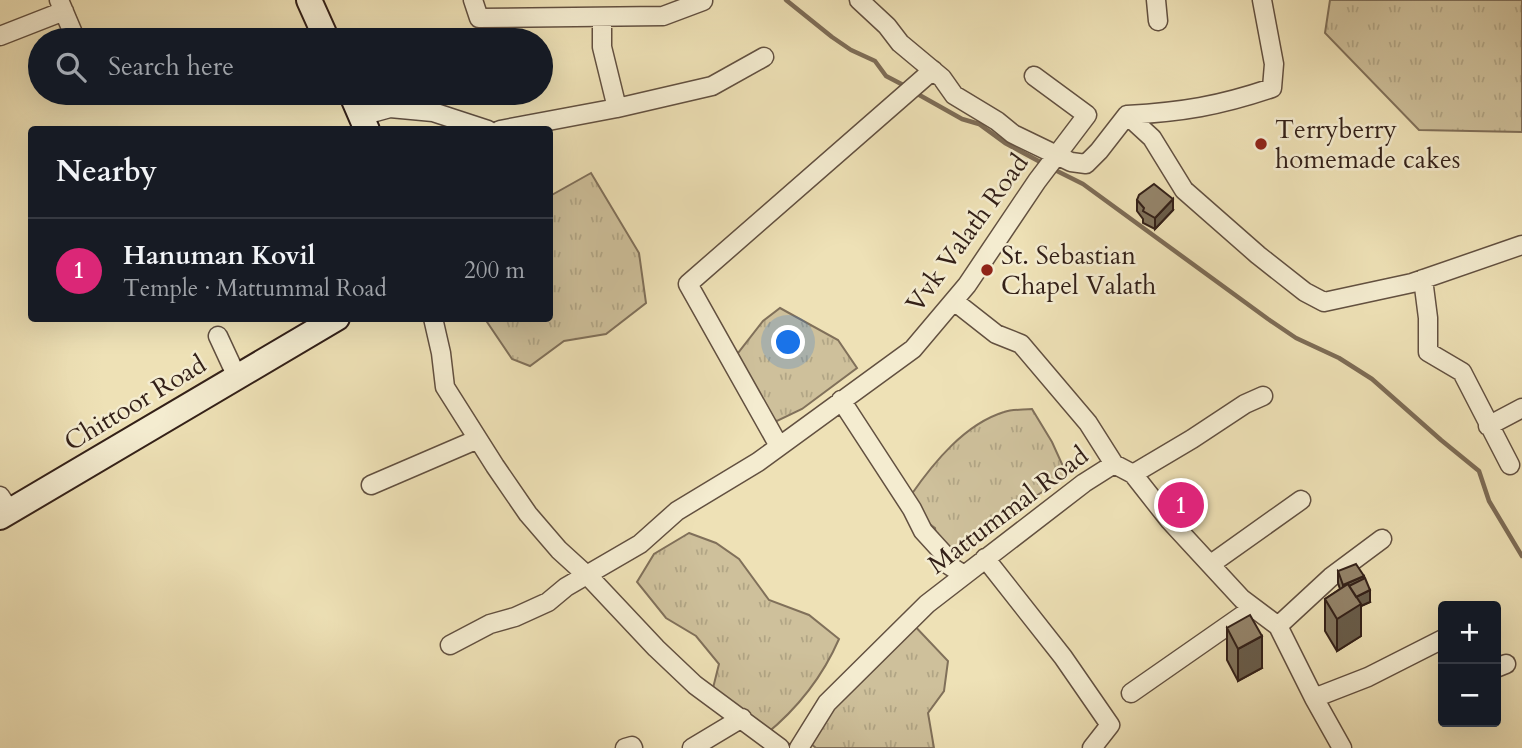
<!DOCTYPE html>
<meta charset="utf-8">
<style>
:root{--surface:#171b24;--page:#20242c;--text:#f1f3f6;--muted:#9ea1a6;--line:#363941;--accent:#db2777}
body{margin:0;font-family:Cardo,serif;background:var(--page);color:var(--text)}
.controls{position:absolute;right:21px;bottom:21px;display:grid;overflow:hidden;border-radius:7px;box-shadow:0 7px 28px #0002}
.controls button{width:63px;height:63px;display:grid;place-items:center;padding:0;border:0;border-bottom:2px solid var(--line);background:var(--surface);color:var(--text);font:35px sans-serif}
.you{position:absolute;left:789px;top:343px;width:24px;height:24px;margin:-18px;border:5px solid #fff;border-radius:50%;background:#1a73e8;box-shadow:0 0 0 10px #1a73e833}
.badge{display:grid;place-items:center;width:46px;height:46px;border-radius:50%;background:var(--accent);color:#fff;font-size:23px;font-weight:700}
.pin{position:absolute;translate:-50% -50%;border:4px solid #fff;box-shadow:0 2px 7px #0006}
.list{margin:0;padding:0;list-style:none}
h2{display:flex;justify-content:space-between;align-items:center;height:91px;margin:0;padding:0 28px;font-size:30px}
h2 small{font-size:23px;font-weight:400;color:var(--muted)}
.list li{display:grid;grid-template-columns:46px 1fr auto;gap:21px;align-items:center;box-sizing:border-box;height:105px;padding:0 28px;border-top:2px solid var(--line)}
.list b{display:block;font-size:26px;white-space:nowrap}
.list p{margin:0;font-size:23px;white-space:nowrap;color:var(--muted)}
.list em{font-size:23px;font-style:normal;color:var(--muted)}
.icon{flex:none;width:38px;height:38px;fill:none;stroke:currentColor;stroke-width:2;stroke-linecap:round;stroke-linejoin:round}
.map{position:relative;flex:none;width:1522px;height:748px;overflow:hidden}
.search{position:absolute;background:var(--surface);box-shadow:0 7px 28px #0002;left:28px;top:28px;width:525px;height:77px;display:flex;align-items:center;gap:18px;box-sizing:border-box;padding:0 24px;border-radius:38px;color:var(--muted);font-size:26px}
.panel{position:absolute;background:var(--surface);box-shadow:0 7px 28px #0002;left:28px;top:126px;width:525px;height:196px;border-radius:7px}
.map>svg:first-child{display:block}
</style>
<div class="map">
<svg width="1522" height="748" viewBox="0 0 1522 748">
<defs>
<pattern id="grass-tufts" width="24" height="20" patternUnits="userSpaceOnUse" patternTransform="scale(1.75)"><rect width="24" height="20" fill="#cec09b"/><path d="M3 7l-1-3M5 7V3M7 7l1-3M15 17l-1-3M17 17v-4M19 17l1-3" fill="none" stroke="#b1a585"/></pattern>
</defs>
<rect width="100%" height="100%" fill="#eee1b6"/>
<filter id="stains"><feTurbulence type="fractalNoise" baseFrequency=".00286" numOctaves="4"/><feColorMatrix values="0 0 0 0 .2 0 0 0 0 .09 0 0 0 0 .02 0 0 0 .5 -.17"/></filter>
<radialGradient id="worn" r=".72"><stop offset=".6" stop-color="#630" stop-opacity="0"/><stop offset="1" stop-color="#630" stop-opacity=".3"/></radialGradient>
<!-- grass -->
<path fill="url(#grass-tufts)" stroke="#80705a" stroke-width="2" d="M1330,0H1522V132L1419,130L1325,33Z
M591,173L639,253L646,303L606,334L564,341L530,366L512,359L485,319L550,318V196Z
M780,308L838,340L857,368L802,409L777,421L763,416L735,357L763,321Z
M1032,409L1052,442L1067,475C1054,486 1039,493 1026,503C1001,522 980,548 951,559L937,542L935,528L914,512L911,495C934,462 965,424 1004,412C1013,409 1023,410 1032,409Z
M689,533L716,543L739,559L769,600L809,615L839,639C822,678 797,709 765,735L711,696L719,664L696,636L666,618L637,582L654,554Z
M910,621L948,661L944,691L928,713L934,748H816L805,739Z"/>
<g fill="none" stroke-linecap="round" stroke-linejoin="round">
<!-- stream -->
<path stroke="#7d6c56" stroke-width="4.5" d="M786,0L832,37L851,50L875,61L886,76L907,87
M914,92L962,119L979,124L1005,143L1044,164
M1051,168L1083,184L1268,319L1296,338L1339,358L1372,379L1441,440L1479,471L1489,501L1522,556"/>
<!-- minor casing -->
<g stroke="#625040" stroke-width="21">
<path id="minor" d="M59,0L76,40
M473,0L479,18L663,16L703,1
M859,0L887,26L900,43L942,78L954,95L997,121L1013,134L1071,162L1086,164L1099,151L1127,115L1152,138L1184,190L1258,255L1305,292L1324,302L1412,283L1522,245
M1156,0L1158,21
M602,18V47L617,108L712,86L764,57
M0,36L64,11
M1127,115C1182,112 1219,106 1272,88L1274,64L1262,0
M361,116L390,108L433,112L488,130
M500,130L617,108
M1423,279L1428,318V352L1462,372L1510,465
M954,301L996,334L1021,344L1088,423L1114,464
M433,318L441,353L445,387L495,466L528,514L559,550L592,580L656,648L695,685L780,748
M218,336L237,377
M841,400L912,509L923,531L944,554L947,564L964,575
M1488,426L1522,408
M779,446L688,284L933,70
M1133,474L1192,439L1245,404L1263,396
M371,485L478,439
M0,496L10,511
M985,558L1063,657L1110,725L1092,748
M1211,564L1301,500
M1278,626L1331,577L1382,539
M450,645L490,624L515,617L548,602L566,587L640,544L677,511L758,462L913,349L967,285L1037,181L1087,115L1034,76
M1496,668L1506,664
M1131,693L1253,608
M1314,698L1368,677L1443,639
M625,748L632,746L633,748
M692,748L742,718
M799,748L827,703L927,604L1084,483L1114,464L1133,474L1170,521L1242,599L1278,626L1314,698L1342,748"/>
</g>
<!-- secondary casing -->
<g stroke="#332018" stroke-width="28">
<path id="secondary" d="M309,0L327,40
M351,93L367,130
M0,517L337,318"/>
</g>
<!-- minor -->
<use href="#minor" stroke="#f4ecd0" stroke-width="18"/>
<!-- secondary -->
<use href="#secondary" stroke="#f4ecd0" stroke-width="24"/>
</g>
<!-- wall -->
<path fill="#7f725b" stroke="#332018" stroke-width="2" d="M1137,200L1173,210L1155,229L1143,223V219L1137,211Z
M1160,495L1179,506L1170,513L1160,501Z
M1338,571L1370,602L1361,606V636L1337,651L1325,631V599L1340,589L1338,583Z
M1227,628L1262,668L1238,681L1227,660Z"/>
<!-- shaded-wall -->
<path fill="#685c4a" stroke="#332018" stroke-width="2" d="M1173,199V210L1155,229V218Z
M1179,500V506L1170,513V507Z
M1364,576V587L1343,596V585Z
M1370,590V602L1361,606V636L1337,651V619L1352,599Z
M1262,636V668L1238,681V649Z"/>
<!-- building -->
<path fill="#94846a" stroke="#332018" stroke-width="2" d="M1154,184L1173,199L1155,218L1143,211L1144,208L1137,200L1139,195Z
M1167,489L1179,500L1170,507L1160,495Z
M1356,564L1364,576L1343,585L1338,571Z
M1365,578L1370,590L1356,597L1349,586Z
M1348,584L1361,604L1337,619L1325,599Z
M1250,615L1262,636L1238,649L1227,628Z"/>
<!-- markers -->
<g fill="#8f2418" stroke="#f4ecd0" stroke-width="2.5">
<circle cx="1261" cy="144" r="7"/>
<circle cx="987" cy="270" r="7"/>
</g>
<g text-anchor="middle" dominant-baseline="central" stroke-width="5" stroke-linejoin="round" paint-order="stroke">
<!-- poi labels -->
<g font-size="26" fill="#332018" stroke="#f4ecd0" text-anchor="start">
<text x="1275" y="129">Terryberry<tspan x="1275" dy="30">homemade cakes</tspan></text>
<text x="1001" y="255">St. Sebastian<tspan x="1001" dy="30">Chapel Valath</tspan></text>
</g>
<!-- street labels -->
<g font-size="26" fill="#332018" stroke="#f4ecd0">
<text transform="translate(967 233) rotate(-54)">Vvk Valath Road</text>
<text transform="translate(135 403) rotate(-31)">Chittoor Road</text>
<text transform="translate(1008 510) rotate(-37)">Mattummal Road</text>
</g>
</g>
<rect width="100%" height="100%" filter="url(#stains)"/>
<rect width="100%" height="100%" fill="url(#worn)"/>
</svg>
<div class="controls">
<button>+</button>
<button>−</button>
</div>
<div class="you"></div>
<div class="pin badge" style="left:1181px;top:505px">1</div>
<div class="search"><svg class="icon" aria-label="search" viewBox="0 0 24 24"><circle cx="10" cy="10" r="6"/><path d="M15 15l6 6"/></svg>Search here</div>
<section class="panel">
<h2>Nearby<small></small></h2>
<ul class="list">
<li><span class="badge">1</span><div><b>Hanuman Kovil</b><p>Temple · Mattummal Road</p></div><em>200 m</em></li>
</ul>
</section>
</div>
